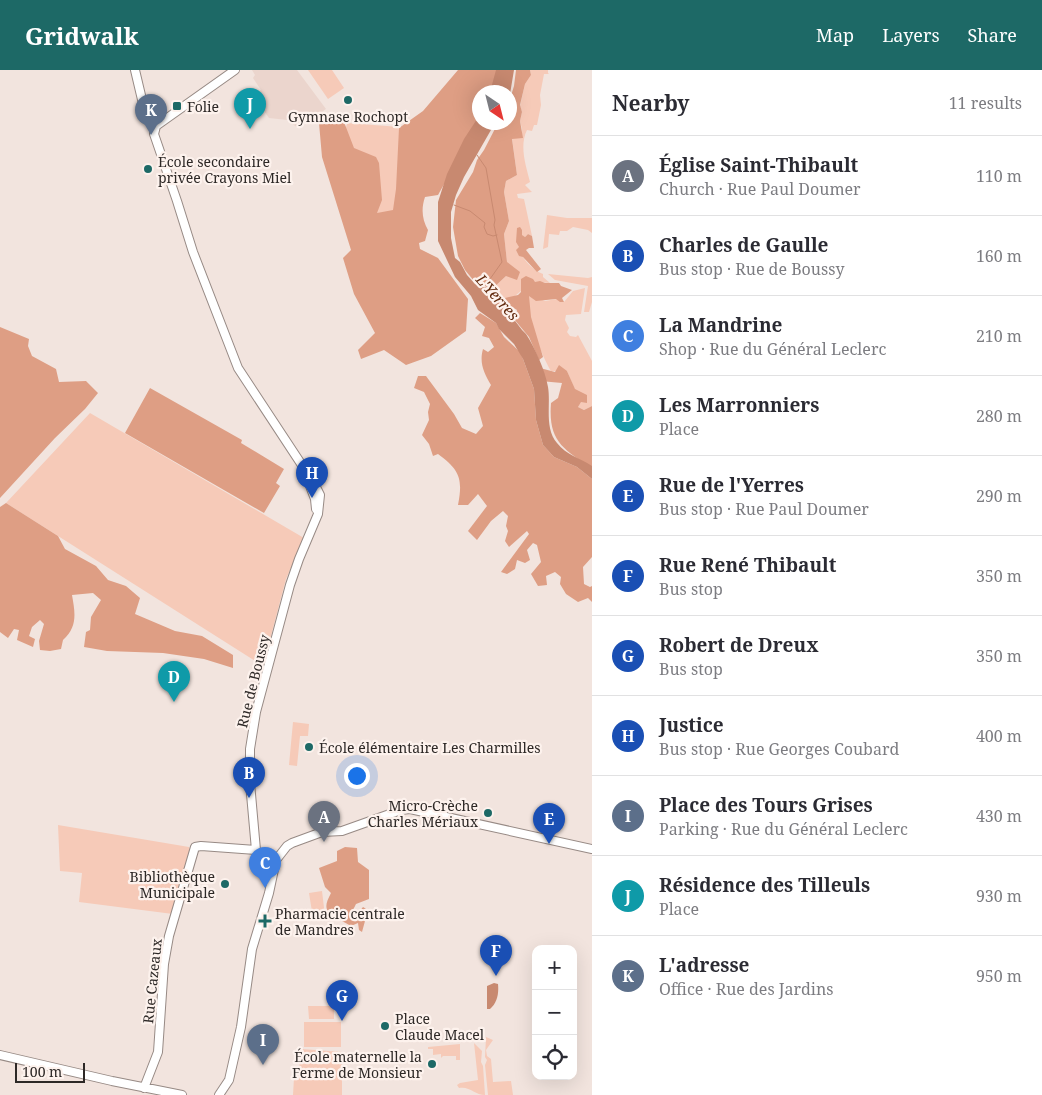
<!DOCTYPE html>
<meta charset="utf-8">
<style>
:root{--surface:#fff;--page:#f7f7f7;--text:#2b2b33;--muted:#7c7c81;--line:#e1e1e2;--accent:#1d6966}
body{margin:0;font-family:"Noto Serif",serif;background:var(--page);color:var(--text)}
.controls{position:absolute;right:15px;bottom:15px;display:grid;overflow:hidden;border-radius:10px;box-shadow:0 5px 20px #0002}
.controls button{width:45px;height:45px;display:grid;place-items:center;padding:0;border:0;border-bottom:1px solid var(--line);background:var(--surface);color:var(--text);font:25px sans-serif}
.compass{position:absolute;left:472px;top:15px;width:45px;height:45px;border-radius:50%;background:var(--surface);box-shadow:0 5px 20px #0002;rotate:145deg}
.scale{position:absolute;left:15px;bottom:12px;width:70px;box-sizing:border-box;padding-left:5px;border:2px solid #2d2826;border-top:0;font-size:14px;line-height:18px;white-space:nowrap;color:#2d2826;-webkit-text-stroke:4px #fdf2ed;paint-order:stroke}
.you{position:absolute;left:356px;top:705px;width:18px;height:18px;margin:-12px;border:4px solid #fff;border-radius:50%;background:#1a73e8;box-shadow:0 0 0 8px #1a73e833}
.badge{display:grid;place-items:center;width:32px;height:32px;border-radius:50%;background:var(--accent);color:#fff;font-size:16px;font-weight:700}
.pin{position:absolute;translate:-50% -41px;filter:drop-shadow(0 1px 2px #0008)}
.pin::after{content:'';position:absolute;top:26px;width:18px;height:15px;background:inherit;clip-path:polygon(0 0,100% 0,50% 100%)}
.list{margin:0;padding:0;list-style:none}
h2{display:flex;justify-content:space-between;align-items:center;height:65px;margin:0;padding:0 20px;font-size:21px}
h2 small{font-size:16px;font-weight:400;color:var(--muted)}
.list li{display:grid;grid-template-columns:32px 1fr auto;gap:15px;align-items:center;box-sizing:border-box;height:80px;padding:0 20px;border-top:1px solid var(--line)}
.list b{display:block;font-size:19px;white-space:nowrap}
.list p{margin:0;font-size:16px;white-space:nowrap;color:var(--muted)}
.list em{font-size:16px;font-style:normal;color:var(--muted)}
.icon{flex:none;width:28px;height:28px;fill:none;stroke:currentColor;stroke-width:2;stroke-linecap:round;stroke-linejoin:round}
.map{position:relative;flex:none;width:592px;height:1025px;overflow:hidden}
header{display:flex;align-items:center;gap:30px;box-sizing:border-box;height:70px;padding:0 25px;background:var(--accent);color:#fff}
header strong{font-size:24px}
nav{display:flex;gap:28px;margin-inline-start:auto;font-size:18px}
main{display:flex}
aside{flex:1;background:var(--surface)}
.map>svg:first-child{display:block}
</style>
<header>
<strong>Gridwalk</strong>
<nav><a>Map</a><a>Layers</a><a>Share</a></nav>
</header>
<main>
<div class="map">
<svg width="592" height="1025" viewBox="0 0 592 1025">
<rect width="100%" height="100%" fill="#f2e4de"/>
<!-- built -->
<path fill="#ebd5cd" d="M252,0H297L326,39L298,58L287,50L269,48L253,25L261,20L253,8L255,5Z"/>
<!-- green -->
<path fill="#f6cab8" d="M308,0H332L344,18L328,29Z
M530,0H548V3L549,4H544L540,25L541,35L537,55H534L532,61L527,60C519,76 526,96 530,112L525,115L532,122L517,124L518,128L524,129L532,166L528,164L525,167L521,165C521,168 518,174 519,177C520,188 534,201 543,204V207L550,213L535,212L521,210V221L504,235L508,238H504L497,231L501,225L496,229L490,221L506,206L507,192L504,164L509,151L504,122L506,111L517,105L512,68H522V59L520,51L522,42L520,36L525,14L531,5Z
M347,53L400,57L402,60L399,144L378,148L357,85L344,67Z
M547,145L567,148H592V163L588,160L573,157L567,161H560L559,165L549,164L548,177L543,179Z
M548,204L588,208L592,207V232L589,242H584L588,216L555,210Z
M585,218L581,244L566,245L565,250L569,258L567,262L570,266L576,267L578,265L592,291V336L584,340L578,337L580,332L567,301H551C541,284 525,245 529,225L545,231L557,229L564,232L573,221Z
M90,343L304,468L286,509L263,596L6,433Z
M293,652L309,654L308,666H300L297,696L289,695Z
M58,755L189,777L190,781L173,844L79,832L82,803L60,801Z
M322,821L325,846L313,848L309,823Z
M308,936H334V949H309Z
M304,952H341V977H304Z
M486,967L493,970L486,980L487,986L491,989L493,1012L511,1011L513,1025H488L485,995L487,990L485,987Z
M474,973L482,981L481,992L483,996L485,1025C475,1025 470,1016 459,1018L457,1015L460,1013L478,1010Z
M460,974V990H456V986H443L441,988V984L433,985V979H428V977Z
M301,979L342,982V1025H293L294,1008H298Z"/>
<!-- forest -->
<path fill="#de9e84" d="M458,0H498L493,22H480L479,52L438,125L425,127C421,139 422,149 428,160L425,171L419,173L420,179L438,188L468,229L466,261L431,286L406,295L384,280L361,289L358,280L375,263L354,224L343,188L351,180L322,87L319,53L344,52L354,78L376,87L379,93L382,130L377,143L393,140L396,119L399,58L423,41Z
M516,0H530L531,5L525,14L520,35L522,42L520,51L523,68L512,69L517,105L506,111L504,122L509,151L504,164L507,192L520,202L517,210L506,206L490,221L487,217L474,211L465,200L458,186L453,157L456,130L473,102L477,90L484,80L498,53L510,52V29L514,16Z
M520,157L522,160V165L525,167L528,164L532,166L534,178H529L526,180L541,199L537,202L523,187L519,186L516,180L519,177L516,172L517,158Z
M526,206L533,209L535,212L540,211L545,213H559L561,216L572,220L562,228L564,232H560L556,229L536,231L529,226L531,247L543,287L539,290L529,267L514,249L517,240L512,237L508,238L504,235L505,228L518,225L521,222V209Z
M480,243L496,253L504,267L520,282L523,289L534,319L536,350L543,375L554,387L577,397L592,409V487L583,497L584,514L590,517L592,516V532L588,528L578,532L566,524L560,514L561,507L555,502L546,506L547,515L538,516L531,504L541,492L537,475L533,473L527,480L530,490L525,493L517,490L515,499L507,504L501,502L529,464L527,461L509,477L505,471L508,461L506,456L508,446L503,441L491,451L477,470L468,461L487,436L478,424L468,435H458C463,409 460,400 438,384L433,386L429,374L422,365L429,350L428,342L430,334L424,322L414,318L418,306H426L454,344L462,358L476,364L483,356L478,338L491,315C484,303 479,293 483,279L488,282L494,277L489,268L482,266L485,257L475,248Z
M0,257L29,269L28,276L32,286L56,299L59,312L86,311L98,323L85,339L55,368L0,428Z
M559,295L567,301L575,319L587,325V333L581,332L578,337L584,340L592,336V398C563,379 548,371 551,333L558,328L562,313L540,311V298L555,302Z
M150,318L242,370L241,373L284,399L276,413L280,416L264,443L125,363Z
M6,433L58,466L65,479L96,496L108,510L126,516L140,528L135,544L175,561L202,566L233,585V598L204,589L163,583L107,581L84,577L86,562L90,560L91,547L101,530L93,523L72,525C75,542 78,557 63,570L61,579L50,581L40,580L39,571L44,554L40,550L32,557L29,566L35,569L33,577L17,570L19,560L14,559L8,568L0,562V437Z
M345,777L357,778L358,792L369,800V829L356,834L353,840L358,843L363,837L368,840L362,862L359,860L358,853L351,856L342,851L333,849C324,838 325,835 331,823L325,817L319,798L337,791V781Z"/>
<!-- water -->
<path fill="#c88970" d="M496,0H514L510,24V22H490Z
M479,46L480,52L495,53L464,107L456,125L451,142V168L455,188L460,192L467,205L475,214L487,218L497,231L509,243L522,260L526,264C535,278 545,300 548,317C551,334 544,358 557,373C567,386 579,387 592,396V409L577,397L554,387L543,375L536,350L534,319L523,289L514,274L499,259L496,253L478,240L471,226L455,207L438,171V132L447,104L464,69Z
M494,913L498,914C499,924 497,933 490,939H487V916Z"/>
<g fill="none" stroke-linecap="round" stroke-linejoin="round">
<!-- stream -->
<path stroke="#c88970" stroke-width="1" d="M477,85L486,98L495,150L494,155L502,192L490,209
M454,135L470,141L485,153L484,157L487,164L493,166L497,165"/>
<!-- secondary casing -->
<g stroke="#978a85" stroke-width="10">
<path id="secondary" d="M135,0L144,38L155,53L156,56
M156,56L154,64L177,131L193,182L238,298L315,415L320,425L318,444L299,489L290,515L256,642L250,679V713L256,780
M156,56L235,0
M307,408L315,429L316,439
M256,780L263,787L276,790
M0,985L112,1011L182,1025
M144,1018L158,982L164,894L169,866L195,777L201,776L256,780
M219,1025L229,1010L241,957L252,879L269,823L276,790L287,776L292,773L322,762L342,761L401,740L410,739L592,779"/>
</g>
<!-- secondary -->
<use href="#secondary" stroke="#fff" stroke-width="8"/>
</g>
<!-- markers -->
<g fill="#1d6966" stroke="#fdf2ed" stroke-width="2">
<circle cx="348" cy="30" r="5"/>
<rect x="172" y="31" width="10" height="10" rx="2.5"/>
<circle cx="148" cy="99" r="5"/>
<circle cx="309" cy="677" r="5"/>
<circle cx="488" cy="743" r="5"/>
<circle cx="225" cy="814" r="5"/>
<path d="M262.5 843.5h5v5h5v5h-5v5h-5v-5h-5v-5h5z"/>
<circle cx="385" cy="956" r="5"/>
<circle cx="432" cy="994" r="5"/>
</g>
<g text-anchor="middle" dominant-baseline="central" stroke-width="4.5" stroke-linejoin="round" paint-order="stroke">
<!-- poi labels -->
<g font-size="14" fill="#2d2826" stroke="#fdf2ed" text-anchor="start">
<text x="187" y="36">Folie</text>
<text x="348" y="46" text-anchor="middle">Gymnase Rochopt</text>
<text x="158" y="91">École secondaire<tspan x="158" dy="16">privée Crayons Miel</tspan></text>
<text x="319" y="677">École élémentaire Les Charmilles</text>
<text x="478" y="735" text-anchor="end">Micro-Crèche<tspan x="478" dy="16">Charles Mériaux</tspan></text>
<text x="215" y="806" text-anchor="end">Bibliothèque<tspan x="215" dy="16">Municipale</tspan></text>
<text x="275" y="843">Pharmacie centrale<tspan x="275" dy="16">de Mandres</tspan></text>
<text x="395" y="948">Place<tspan x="395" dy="16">Claude Macel</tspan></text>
<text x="422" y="986" text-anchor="end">École maternelle la<tspan x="422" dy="16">Ferme de Monsieur</tspan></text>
</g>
<!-- street labels -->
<g font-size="14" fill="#2d2826" stroke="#fdf2ed">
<text transform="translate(253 611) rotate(-76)">Rue de Boussy</text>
<text transform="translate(152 911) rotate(-84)">Rue Cazeaux</text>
</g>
<!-- water labels -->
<g font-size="15" font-style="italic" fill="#60270a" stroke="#fdf2ed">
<text transform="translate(498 227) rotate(48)">L'Yerres</text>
</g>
</g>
</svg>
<div class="controls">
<button>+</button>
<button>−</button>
<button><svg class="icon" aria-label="locate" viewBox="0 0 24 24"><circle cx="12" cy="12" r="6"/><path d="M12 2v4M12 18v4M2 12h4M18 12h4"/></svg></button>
</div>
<svg class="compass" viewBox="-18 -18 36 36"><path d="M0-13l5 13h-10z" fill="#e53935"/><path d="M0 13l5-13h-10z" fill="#7c7c81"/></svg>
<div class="scale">100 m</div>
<div class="you"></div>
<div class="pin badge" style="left:324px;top:772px;background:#6b7280">A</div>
<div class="pin badge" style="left:249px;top:728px;background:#1a4fb4">B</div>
<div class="pin badge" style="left:265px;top:818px;background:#3f7fe0">C</div>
<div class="pin badge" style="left:174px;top:632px;background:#0f9aa8">D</div>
<div class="pin badge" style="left:549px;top:774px;background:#1a4fb4">E</div>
<div class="pin badge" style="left:496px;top:906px;background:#1a4fb4">F</div>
<div class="pin badge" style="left:342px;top:951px;background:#1a4fb4">G</div>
<div class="pin badge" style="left:312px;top:428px;background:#1a4fb4">H</div>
<div class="pin badge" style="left:263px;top:995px;background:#5c6f8a">I</div>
<div class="pin badge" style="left:250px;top:59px;background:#0f9aa8">J</div>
<div class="pin badge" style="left:151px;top:65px;background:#5c6f8a">K</div>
</div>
<aside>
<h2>Nearby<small>11 results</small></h2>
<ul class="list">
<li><span class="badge" style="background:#6b7280">A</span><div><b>Église Saint-Thibault</b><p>Church · Rue Paul Doumer</p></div><em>110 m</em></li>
<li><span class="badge" style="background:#1a4fb4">B</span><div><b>Charles de Gaulle</b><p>Bus stop · Rue de Boussy</p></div><em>160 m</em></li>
<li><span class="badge" style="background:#3f7fe0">C</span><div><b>La Mandrine</b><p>Shop · Rue du Général Leclerc</p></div><em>210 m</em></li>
<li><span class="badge" style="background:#0f9aa8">D</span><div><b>Les Marronniers</b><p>Place</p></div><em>280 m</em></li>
<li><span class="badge" style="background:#1a4fb4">E</span><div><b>Rue de l'Yerres</b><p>Bus stop · Rue Paul Doumer</p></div><em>290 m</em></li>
<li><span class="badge" style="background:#1a4fb4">F</span><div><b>Rue René Thibault</b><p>Bus stop</p></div><em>350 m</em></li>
<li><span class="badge" style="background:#1a4fb4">G</span><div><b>Robert de Dreux</b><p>Bus stop</p></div><em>350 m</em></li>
<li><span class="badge" style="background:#1a4fb4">H</span><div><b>Justice</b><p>Bus stop · Rue Georges Coubard</p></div><em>400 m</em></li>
<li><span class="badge" style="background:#5c6f8a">I</span><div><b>Place des Tours Grises</b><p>Parking · Rue du Général Leclerc</p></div><em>430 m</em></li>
<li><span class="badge" style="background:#0f9aa8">J</span><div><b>Résidence des Tilleuls</b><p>Place</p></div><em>930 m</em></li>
<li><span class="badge" style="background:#5c6f8a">K</span><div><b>L'adresse</b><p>Office · Rue des Jardins</p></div><em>950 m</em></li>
</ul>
</aside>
</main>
